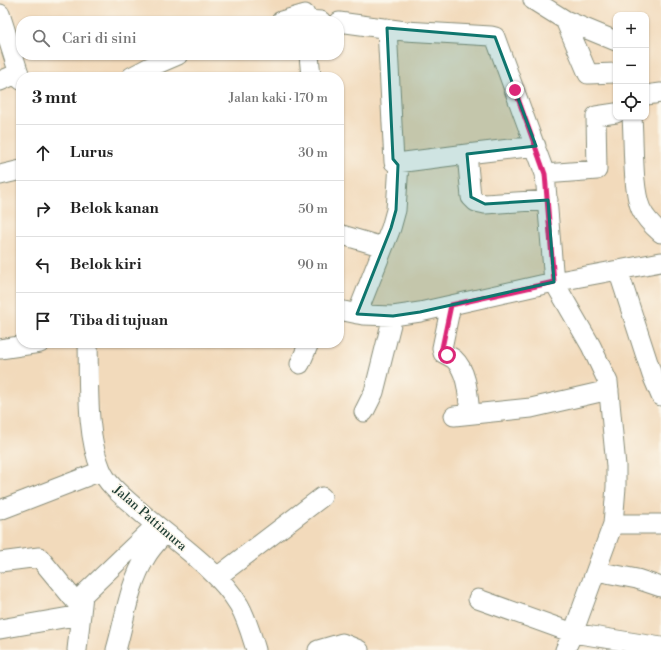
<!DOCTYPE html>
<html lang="id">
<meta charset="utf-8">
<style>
:root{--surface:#fff;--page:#f6f6f6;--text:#222;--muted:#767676;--line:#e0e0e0}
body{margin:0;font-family:"Libre Bodoni",serif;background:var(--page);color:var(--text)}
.controls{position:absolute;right:12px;top:12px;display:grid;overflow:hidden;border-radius:8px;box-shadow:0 1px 3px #0004}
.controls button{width:36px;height:36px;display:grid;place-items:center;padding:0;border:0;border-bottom:1px solid var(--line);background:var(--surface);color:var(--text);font:20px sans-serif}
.stop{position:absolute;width:12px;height:12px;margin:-9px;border:3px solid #db2777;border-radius:50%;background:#fff}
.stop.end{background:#db2777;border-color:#fff;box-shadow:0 1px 4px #0008}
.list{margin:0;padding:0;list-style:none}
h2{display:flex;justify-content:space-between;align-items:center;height:52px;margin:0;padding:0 16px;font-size:17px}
h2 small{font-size:13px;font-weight:400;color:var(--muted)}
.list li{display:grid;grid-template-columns:26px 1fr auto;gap:12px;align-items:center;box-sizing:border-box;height:56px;padding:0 16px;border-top:1px solid var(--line)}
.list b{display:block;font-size:15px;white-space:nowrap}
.list em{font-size:13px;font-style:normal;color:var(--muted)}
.icon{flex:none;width:22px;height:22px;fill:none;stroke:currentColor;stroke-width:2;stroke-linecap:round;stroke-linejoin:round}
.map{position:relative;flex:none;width:661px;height:650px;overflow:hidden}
.search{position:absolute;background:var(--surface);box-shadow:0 1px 3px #0004;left:16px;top:16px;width:328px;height:44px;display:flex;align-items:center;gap:10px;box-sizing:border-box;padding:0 14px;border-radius:16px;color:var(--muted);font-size:15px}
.panel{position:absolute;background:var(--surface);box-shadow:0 1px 3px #0004;left:16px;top:72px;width:328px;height:276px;border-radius:16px}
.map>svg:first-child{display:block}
</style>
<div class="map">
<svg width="661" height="650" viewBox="0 0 661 650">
<rect width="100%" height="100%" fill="#fbf7ec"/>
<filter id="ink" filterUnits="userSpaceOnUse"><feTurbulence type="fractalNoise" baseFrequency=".025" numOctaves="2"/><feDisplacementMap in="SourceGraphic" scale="8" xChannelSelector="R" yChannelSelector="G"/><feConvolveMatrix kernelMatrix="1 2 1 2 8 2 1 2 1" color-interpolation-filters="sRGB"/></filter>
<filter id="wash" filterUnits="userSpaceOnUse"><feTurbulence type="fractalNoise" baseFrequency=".012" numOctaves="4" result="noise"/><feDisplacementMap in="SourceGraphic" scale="16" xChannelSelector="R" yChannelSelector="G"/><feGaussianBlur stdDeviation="0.9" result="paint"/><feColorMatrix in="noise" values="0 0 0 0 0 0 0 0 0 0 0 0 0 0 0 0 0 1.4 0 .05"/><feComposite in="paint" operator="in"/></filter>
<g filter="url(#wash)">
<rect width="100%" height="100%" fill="#f2dabb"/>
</g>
<g filter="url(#ink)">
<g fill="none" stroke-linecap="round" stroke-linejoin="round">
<!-- minor casing -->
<g stroke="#888c78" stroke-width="21">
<path id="minor" d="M533,0L565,20L588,74L616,73
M0,14L21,80
M306,20L321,21
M565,20L616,41
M281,21L305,14
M339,22L405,31L491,36L495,37L545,174L554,282L591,346L608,382L616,466V487L613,524L573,633L565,650
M387,28L394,162L397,163L467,154L536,146
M309,55L311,77
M131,77L150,67L178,55
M0,81L19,73
M646,95L661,93
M632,117C634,141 632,189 641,209C645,218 654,227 661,233
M467,154L471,197L476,202L485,204L548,200
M545,174L597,170L596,116L616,113
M0,175L21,170
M339,234L383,247
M618,270L652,375L661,396
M451,305L442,348L443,353C447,355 451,357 454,359C468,372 468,397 470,414
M339,310L363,315L393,316L420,312L554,282L661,262
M357,314L391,228L396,210L399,163
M88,343C89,381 86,435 101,469C107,485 125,498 137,509C169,537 218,569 239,605C247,619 251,634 256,650
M0,349L40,343
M300,364L309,343
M364,412L374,392L393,316
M454,416L531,408L609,390
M0,510L101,471
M613,524H661
M0,562L39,557L81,608
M596,571L637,579L661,587
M217,577L322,497
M478,599L573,633L661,647
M0,629L81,615
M77,650L83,595L156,525
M116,650C125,619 129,584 146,557C151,548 159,540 165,533
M318,650L342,643L359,650"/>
</g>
<!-- minor -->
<use href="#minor" stroke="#fff" stroke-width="19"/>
</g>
</g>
<g fill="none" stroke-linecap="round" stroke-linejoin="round" filter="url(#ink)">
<!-- route -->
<path stroke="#db2777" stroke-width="5" d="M447,355L443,353L442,348L451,305L554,282L545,174L515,90"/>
</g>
<!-- marked area -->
<path fill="#0f766e" fill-opacity="0.2" stroke="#0f766e" stroke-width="3" stroke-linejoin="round" d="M387,28L495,37L536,146L467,154L471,197L485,204L548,200L554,282L420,312L393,316L357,314L391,228L396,210L398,165L393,159Z"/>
<g text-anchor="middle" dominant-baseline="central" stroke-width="3" stroke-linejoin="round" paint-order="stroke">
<!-- street labels -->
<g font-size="13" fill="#1f3d34" stroke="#fbf7ec">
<text transform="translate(150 518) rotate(41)">Jalan Pattimura</text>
</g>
</g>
</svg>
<div class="controls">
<button>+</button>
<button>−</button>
<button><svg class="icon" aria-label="locate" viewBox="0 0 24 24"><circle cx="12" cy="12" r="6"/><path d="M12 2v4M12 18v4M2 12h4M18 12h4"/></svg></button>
</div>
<div class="stop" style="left:447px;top:355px"></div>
<div class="stop end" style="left:515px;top:90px"></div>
<div class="search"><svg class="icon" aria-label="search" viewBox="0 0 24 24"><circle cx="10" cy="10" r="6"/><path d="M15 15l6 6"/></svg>Cari di sini</div>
<section class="panel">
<h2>3 mnt<small>Jalan kaki · 170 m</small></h2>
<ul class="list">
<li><svg class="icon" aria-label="ahead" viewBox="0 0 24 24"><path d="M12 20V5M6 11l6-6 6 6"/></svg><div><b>Lurus</b></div><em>30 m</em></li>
<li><svg class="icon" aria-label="right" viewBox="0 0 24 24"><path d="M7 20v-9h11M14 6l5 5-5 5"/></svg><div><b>Belok kanan</b></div><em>50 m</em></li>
<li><svg class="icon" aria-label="left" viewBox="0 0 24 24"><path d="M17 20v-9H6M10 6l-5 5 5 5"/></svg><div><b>Belok kiri</b></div><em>90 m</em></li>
<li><svg class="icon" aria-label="arrive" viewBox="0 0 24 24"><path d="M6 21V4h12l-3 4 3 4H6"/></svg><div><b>Tiba di tujuan</b></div></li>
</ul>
</section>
</div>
